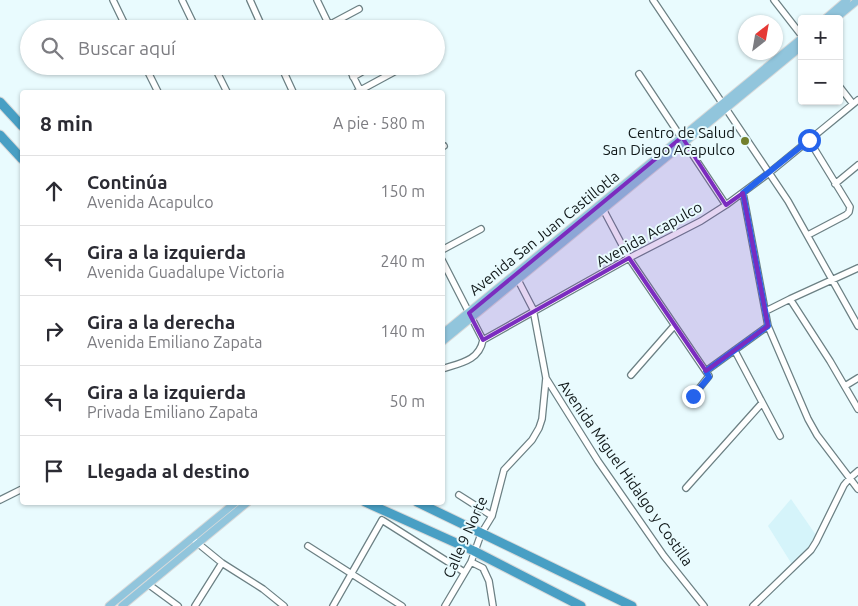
<!DOCTYPE html>
<html lang="es">
<meta charset="utf-8">
<style>
:root{--surface:#fff;--page:#f2f2f3;--text:#2b2b33;--muted:#7c7c81;--line:#e1e1e2}
body{margin:0;font-family:Ubuntu,sans-serif;background:var(--page);color:var(--text)}
.controls{position:absolute;right:15px;top:15px;display:grid;overflow:hidden;border-radius:5px;box-shadow:0 1px 4px #0004}
.controls button{width:45px;height:45px;display:grid;place-items:center;padding:0;border:0;border-bottom:1px solid var(--line);background:var(--surface);color:var(--text);font:25px sans-serif}
.compass{position:absolute;left:738px;top:15px;width:45px;height:45px;border-radius:50%;background:var(--surface);box-shadow:0 1px 4px #0004;rotate:31deg}
.stop{position:absolute;width:15px;height:15px;margin:-11px;border:4px solid #2563eb;border-radius:50%;background:#fff}
.stop.end{background:#2563eb;border-color:#fff;box-shadow:0 1px 5px #0008}
.list{margin:0;padding:0;list-style:none}
h2{display:flex;justify-content:space-between;align-items:center;height:65px;margin:0;padding:0 20px;font-size:21px}
h2 small{font-size:16px;font-weight:400;color:var(--muted)}
.list li{display:grid;grid-template-columns:32px 1fr auto;gap:15px;align-items:center;box-sizing:border-box;height:70px;padding:0 20px;border-top:1px solid var(--line)}
.list b{display:block;font-size:19px;white-space:nowrap}
.list p{margin:0;font-size:16px;white-space:nowrap;color:var(--muted)}
.list em{font-size:16px;font-style:normal;color:var(--muted)}
.icon{flex:none;width:28px;height:28px;fill:none;stroke:currentColor;stroke-width:2;stroke-linecap:round;stroke-linejoin:round}
.map{position:relative;flex:none;width:858px;height:606px;overflow:hidden}
.search{position:absolute;background:var(--surface);box-shadow:0 1px 4px #0004;left:20px;top:20px;width:425px;height:55px;display:flex;align-items:center;gap:12px;box-sizing:border-box;padding:0 18px;border-radius:28px;color:var(--muted);font-size:19px}
.panel{position:absolute;background:var(--surface);box-shadow:0 1px 4px #0004;left:20px;top:90px;width:425px;height:415px;border-radius:5px}
.map>svg:first-child{display:block}
</style>
<div class="map">
<svg width="858" height="606" viewBox="0 0 858 606">
<rect width="100%" height="100%" fill="#e9fbfe"/>
<!-- built -->
<path fill="#d5f4fa" d="M791,499L818,538L814,547L793,566L768,526Z"/>
<g fill="none" stroke-linecap="round" stroke-linejoin="round">
<!-- minor casing -->
<g stroke="#6c8084" stroke-width="8">
<path id="minor" d="M113,0L127,29
M182,0L196,29
M250,0L263,29
M317,0L331,29
M653,0L788,201L858,326
M774,0L802,36
M329,25L359,9
M145,66L158,92
M214,66L227,92
M281,66L293,92
M348,66L361,92
M639,74L726,205
M353,77L372,66
M839,86L853,104
M357,92L405,66
M442,147L444,146
M835,184L858,165
M743,193L768,326L808,419L817,435L858,489
M603,209L629,258L709,376L693,396
M808,235L846,215L849,212L850,207L809,140
M442,250L481,229
M442,260L483,340
M790,299L830,361L858,409
M766,311L790,299L858,268
M483,340L629,258L701,221L726,205L769,173L858,100
M735,351L780,436
M442,369C460,363 479,361 483,340
M706,371L768,326
M631,375L674,326
M546,378L598,461L664,556L704,606
M845,386L858,378
M686,488L762,403
M459,495L492,516
M0,500L22,489
M195,541L222,563L263,589L284,606
M308,546L402,606
M471,562L483,568L489,581L493,606
M148,584L178,606
M195,606L222,563
M333,606L382,520L464,572
M445,606L471,562L481,534L492,516L504,470L532,440L539,428L542,419L546,378L533,309L518,280
M753,606L811,550L816,542L844,485L850,478L858,471"/>
</g>
<!-- major casing -->
<g stroke="#d9dada" stroke-width="9">
<path id="major" d="M825,19L847,0
M835,19L858,0
M442,334L802,38
M442,342L802,46
M109,606L236,502
M122,606L248,502"/>
</g>
<!-- highway casing -->
<g stroke="#d9dada" stroke-width="11">
<path id="highway" d="M0,102L22,126
M0,135L22,159
M365,502L474,551L581,606
M417,502L632,606"/>
</g>
<!-- minor -->
<use href="#minor" stroke="#fff" stroke-width="5.5"/>
<!-- major -->
<use href="#major" stroke="#91c5dc" stroke-width="7"/>
<!-- highway -->
<use href="#highway" stroke="#489fc4" stroke-width="9"/>
</g>
<g fill="none" stroke-linecap="round" stroke-linejoin="round">
<!-- route -->
<path stroke="#2563eb" stroke-width="6" d="M693,396L709,377L706,371L768,326L743,193L809,140"/>
</g>
<!-- marked area -->
<path fill="#7b2cbf" fill-opacity="0.2" stroke="#7b2cbf" stroke-width="4" stroke-linejoin="round" d="M682,137L726,205L743,193L768,326L706,371L629,258L483,340L469,313Z"/>
<!-- markers -->
<circle fill="#737f2c" stroke="#e9fbfe" stroke-width="2" cx="745" cy="141" r="5"/>
<g text-anchor="middle" dominant-baseline="central" stroke-width="4" stroke-linejoin="round" paint-order="stroke">
<!-- poi labels -->
<g font-size="15" fill="#101819" stroke="#e9fbfe" text-anchor="end">
<text x="735" y="132">Centro de Salud<tspan x="735" dy="17">San Diego Acapulco</tspan></text>
</g>
<!-- street labels -->
<g font-size="15" fill="#101819" stroke="#e9fbfe">
<text transform="translate(544 233) rotate(-39)">Avenida San Juan Castillotla</text>
<text transform="translate(649 234) rotate(-29)">Avenida Acapulco</text>
<text transform="translate(626 473) rotate(55)">Avenida Miguel Hidalgo y Costilla</text>
<text transform="translate(465 537) rotate(-66)">Calle 9 Norte</text>
</g>
</g>
</svg>
<div class="controls">
<button>+</button>
<button>−</button>
</div>
<svg class="compass" viewBox="-18 -18 36 36"><path d="M0-13l5 13h-10z" fill="#e53935"/><path d="M0 13l5-13h-10z" fill="#7c7c81"/></svg>
<div class="stop" style="left:809px;top:140px"></div>
<div class="stop end" style="left:693px;top:396px"></div>
<div class="search"><svg class="icon" aria-label="search" viewBox="0 0 24 24"><circle cx="10" cy="10" r="6"/><path d="M15 15l6 6"/></svg>Buscar aquí</div>
<section class="panel">
<h2>8 min<small>A pie · 580 m</small></h2>
<ul class="list">
<li><svg class="icon" aria-label="ahead" viewBox="0 0 24 24"><path d="M12 20V5M6 11l6-6 6 6"/></svg><div><b>Continúa</b><p>Avenida Acapulco</p></div><em>150 m</em></li>
<li><svg class="icon" aria-label="left" viewBox="0 0 24 24"><path d="M17 20v-9H6M10 6l-5 5 5 5"/></svg><div><b>Gira a la izquierda</b><p>Avenida Guadalupe Victoria</p></div><em>240 m</em></li>
<li><svg class="icon" aria-label="right" viewBox="0 0 24 24"><path d="M7 20v-9h11M14 6l5 5-5 5"/></svg><div><b>Gira a la derecha</b><p>Avenida Emiliano Zapata</p></div><em>140 m</em></li>
<li><svg class="icon" aria-label="left" viewBox="0 0 24 24"><path d="M17 20v-9H6M10 6l-5 5 5 5"/></svg><div><b>Gira a la izquierda</b><p>Privada Emiliano Zapata</p></div><em>50 m</em></li>
<li><svg class="icon" aria-label="arrive" viewBox="0 0 24 24"><path d="M6 21V4h12l-3 4 3 4H6"/></svg><div><b>Llegada al destino</b></div></li>
</ul>
</section>
</div>
